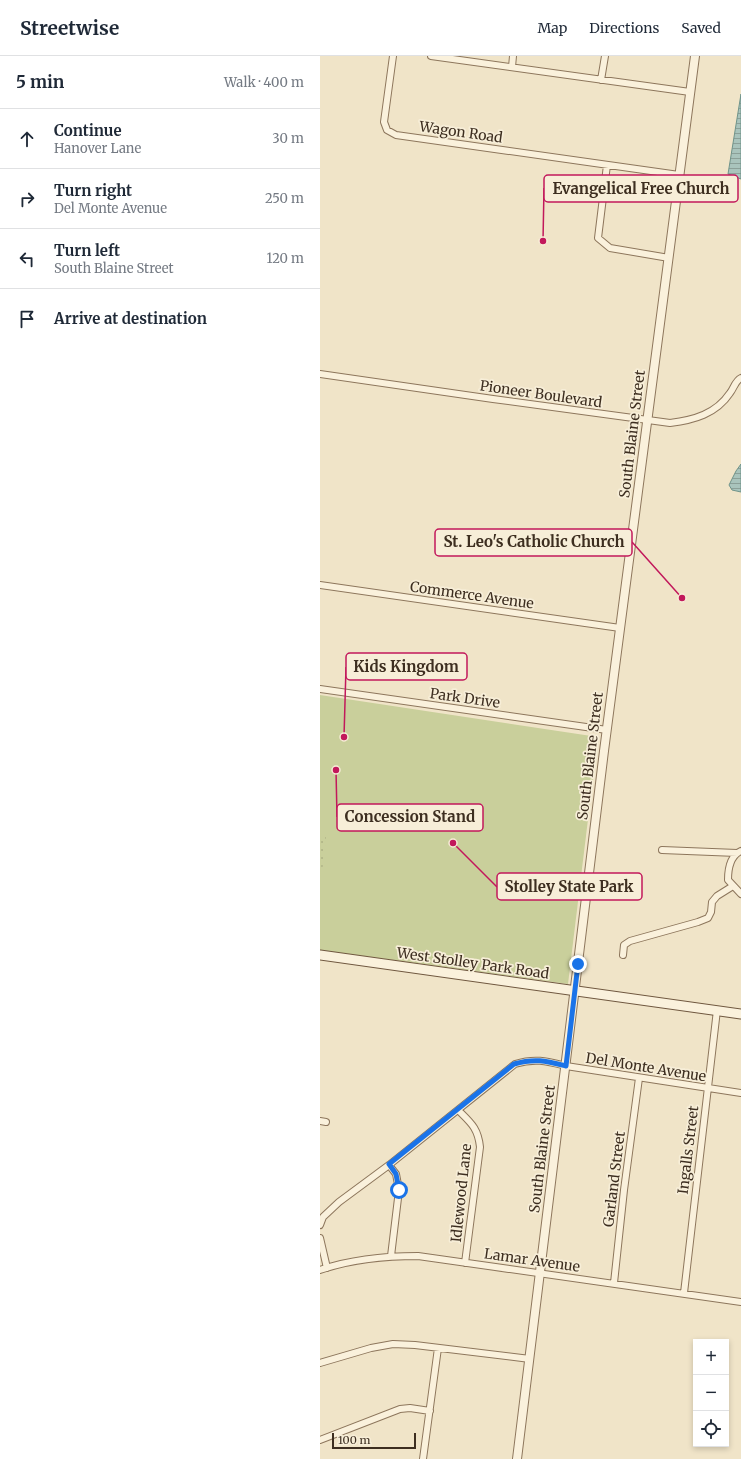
<!DOCTYPE html>
<meta charset="utf-8">
<style>
:root{--surface:#fff;--page:#f2f2f3;--text:#1f2937;--muted:#747a83;--line:#e0e1e3}
body{margin:0;font-family:Merriweather,serif;background:var(--page);color:var(--text)}
.controls{position:absolute;right:12px;bottom:12px;display:grid;overflow:hidden;border-radius:0px;box-shadow:0 2px 6px #0003}
.controls button{width:36px;height:36px;display:grid;place-items:center;padding:0;border:0;border-bottom:1px solid var(--line);background:var(--surface);color:var(--text);font:20px sans-serif}
.scale{position:absolute;left:12px;bottom:10px;width:84px;box-sizing:border-box;padding-left:4px;border:2px solid #3d2e20;border-top:0;font-size:11px;line-height:14px;white-space:nowrap;color:#3d2e20;-webkit-text-stroke:3px #f7eed8;paint-order:stroke}
.stop{position:absolute;width:12px;height:12px;margin:-9px;border:3px solid #1a73e8;border-radius:50%;background:#fff}
.stop.end{background:#1a73e8;border-color:#fff;box-shadow:0 1px 4px #0008}
.list{margin:0;padding:0;list-style:none}
h2{display:flex;justify-content:space-between;align-items:center;height:52px;margin:0;padding:0 16px;font-size:17px}
h2 small{font-size:13px;font-weight:400;color:var(--muted)}
.list li{display:grid;grid-template-columns:26px 1fr auto;gap:12px;align-items:center;box-sizing:border-box;height:60px;padding:0 16px;border-top:1px solid var(--line)}
.list b{display:block;font-size:15px;white-space:nowrap}
.list p{margin:0;font-size:13px;white-space:nowrap;color:var(--muted)}
.list em{font-size:13px;font-style:normal;color:var(--muted)}
.icon{flex:none;width:22px;height:22px;fill:none;stroke:currentColor;stroke-width:2;stroke-linecap:round;stroke-linejoin:round}
.map{position:relative;flex:none;width:421px;height:1403px;overflow:hidden}
header{display:flex;align-items:center;gap:24px;box-sizing:border-box;height:56px;padding:0 20px;background:var(--surface);border-bottom:1px solid var(--line)}
header strong{font-size:19px}
nav{display:flex;gap:22px;margin-inline-start:auto;font-size:14px}
main{display:flex}
aside{flex:1;background:var(--surface)}
.map>svg:first-child{display:block}
</style>
<header>
<strong>Streetwise</strong>
<nav><a>Map</a><a>Directions</a><a>Saved</a></nav>
</header>
<main>
<aside>
<h2>5 min<small>Walk · 400 m</small></h2>
<ul class="list">
<li><svg class="icon" aria-label="ahead" viewBox="0 0 24 24"><path d="M12 20V5M6 11l6-6 6 6"/></svg><div><b>Continue</b><p>Hanover Lane</p></div><em>30 m</em></li>
<li><svg class="icon" aria-label="right" viewBox="0 0 24 24"><path d="M7 20v-9h11M14 6l5 5-5 5"/></svg><div><b>Turn right</b><p>Del Monte Avenue</p></div><em>250 m</em></li>
<li><svg class="icon" aria-label="left" viewBox="0 0 24 24"><path d="M17 20v-9H6M10 6l-5 5 5 5"/></svg><div><b>Turn left</b><p>South Blaine Street</p></div><em>120 m</em></li>
<li><svg class="icon" aria-label="arrive" viewBox="0 0 24 24"><path d="M6 21V4h12l-3 4 3 4H6"/></svg><div><b>Arrive at destination</b></div></li>
</ul>
</aside>
<div class="map">
<svg width="421" height="1403" viewBox="0 0 421 1403">
<defs>
<pattern id="garden-dots" width="8" height="8" patternUnits="userSpaceOnUse"><rect width="8" height="8" fill="#c9cf9b"/><path d="M2 2h.1M6 6h.1" fill="none" stroke="#aeb285" stroke-width="1.8" stroke-linecap="round"/></pattern>
<pattern id="water-rules" width="6" height="5" patternUnits="userSpaceOnUse"><rect width="6" height="5" fill="#a9c4bc"/><path d="M0 2.5h6" fill="none" stroke="#8ba098"/></pattern>
</defs>
<rect width="100%" height="100%" fill="#f0e4c8"/>
<!-- green -->
<path fill="#c9cf9b" d="M0,639L278,681L248,928L0,894Z"/>
<!-- garden -->
<path fill="url(#garden-dots)" d="M0,781H6L2,817L0,816Z"/>
<!-- water -->
<path fill="url(#water-rules)" stroke="#6f938a" d="M421,38V123L408,118Z
M421,408V436L412,434L409,429L416,415Z"/>
<g fill="none" stroke-linecap="round" stroke-linejoin="round">
<!-- minor casing -->
<g stroke="#8d765c" stroke-width="8">
<path id="minor" d="M73,0L64,66L67,74L76,79L359,119
M111,0L370,36
M192,11L193,0
M281,24L285,0
M287,109L278,182L290,192L349,202
M0,318L173,343L350,367C374,364 396,358 410,337C414,332 415,325 421,322
M0,529L300,572
M0,633L287,674
M342,794L417,797
M421,795C410,800 408,813 408,824L421,838
M303,899L304,889L310,885L378,866L388,862L391,856L392,846L397,840L413,830
M138,1054C151,1067 158,1072 160,1091L145,1207
M0,1065L6,1066
M69,1109L76,1118L79,1134L71,1200
M0,1169L3,1161L19,1146L69,1109L195,1008C215,1002 226,1005 246,1010L421,1037
M0,1182L7,1212
M0,1214C32,1203 65,1200 98,1200L421,1246
M294,1227L304,1134L319,1022
M364,1237L397,954
M0,1307L51,1292L73,1288L95,1289L210,1303
M0,1384L80,1353L90,1352L110,1355
M103,1403L118,1292"/>
</g>
<!-- tertiary casing -->
<g stroke="#8d765c" stroke-width="10">
<path id="tertiary" d="M197,1403L284,695L375,0"/>
</g>
<!-- secondary casing -->
<g stroke="#6f573f" stroke-width="11">
<path id="secondary" d="M0,899L421,958"/>
</g>
<!-- minor -->
<use href="#minor" stroke="#faf1dc" stroke-width="6"/>
<!-- tertiary -->
<use href="#tertiary" stroke="#faf1dc" stroke-width="8"/>
<!-- secondary -->
<use href="#secondary" stroke="#faf1dc" stroke-width="9"/>
</g>
<g fill="none" stroke-linecap="round" stroke-linejoin="round">
<!-- route -->
<path stroke="#1a73e8" stroke-width="5" d="M79,1134L76,1118L69,1108L194,1008C215,1002 226,1005 246,1010L258,908"/>
</g>
<g text-anchor="middle" dominant-baseline="central" stroke-width="3.5" stroke-linejoin="round" paint-order="stroke">
<!-- street labels -->
<g font-size="14" fill="#3d2e20" stroke="#f7eed8">
<text transform="translate(141 76) rotate(8)">Wagon Road</text>
<text transform="translate(221 338) rotate(8)">Pioneer Boulevard</text>
<text transform="translate(312 378) rotate(-83)">South Blaine Street</text>
<text transform="translate(152 539) rotate(8)">Commerce Avenue</text>
<text transform="translate(145 642) rotate(8)">Park Drive</text>
<text transform="translate(270 700) rotate(-83)">South Blaine Street</text>
<text transform="translate(153 907) rotate(8)">West Stolley Park Road</text>
<text transform="translate(326 1011) rotate(9)">Del Monte Avenue</text>
<text transform="translate(222 1093) rotate(-83)">South Blaine Street</text>
<text transform="translate(368 1094) rotate(-83)">Ingalls Street</text>
<text transform="translate(294 1123) rotate(-83)">Garland Street</text>
<text transform="translate(141 1137) rotate(-84)">Idlewood Lane</text>
<text transform="translate(212 1204) rotate(8)">Lamar Avenue</text>
</g>
</g>
<!-- callouts -->
<path fill="none" stroke="#c2185b" stroke-width="1.5" d="M223 185L224 132M362 542L312 486M24 681L26 611M16 714L17 761M133 787L177 831"/>
<g fill="#c2185b" stroke="#f7eed8" stroke-width="1.5">
<circle cx="223" cy="185" r="4"/>
<circle cx="362" cy="542" r="4"/>
<circle cx="24" cy="681" r="4"/>
<circle cx="16" cy="714" r="4"/>
<circle cx="133" cy="787" r="4"/>
</g>
<g fill="#f7eed8" stroke="#c2185b" stroke-width="1.5">
<rect x="224" y="119" width="194" height="27" rx="4"/>
<rect x="115" y="473" width="197" height="27" rx="4"/>
<rect x="26" y="597" width="121" height="27" rx="4"/>
<rect x="17" y="748" width="146" height="27" rx="4"/>
<rect x="177" y="817" width="145" height="27" rx="4"/>
</g>
<g font-size="15" text-anchor="middle" font-weight="bold" fill="#3d2e20">
<text x="321" y="138">Evangelical Free Church</text>
<text x="214" y="491">St. Leo's Catholic Church</text>
<text x="86" y="616">Kids Kingdom</text>
<text x="90" y="766">Concession Stand</text>
<text x="249" y="836">Stolley State Park</text>
</g>
</svg>
<div class="controls">
<button>+</button>
<button>−</button>
<button><svg class="icon" aria-label="locate" viewBox="0 0 24 24"><circle cx="12" cy="12" r="6"/><path d="M12 2v4M12 18v4M2 12h4M18 12h4"/></svg></button>
</div>
<div class="scale">100 m</div>
<div class="stop" style="left:79px;top:1134px"></div>
<div class="stop end" style="left:258px;top:908px"></div>
</div>
</main>
